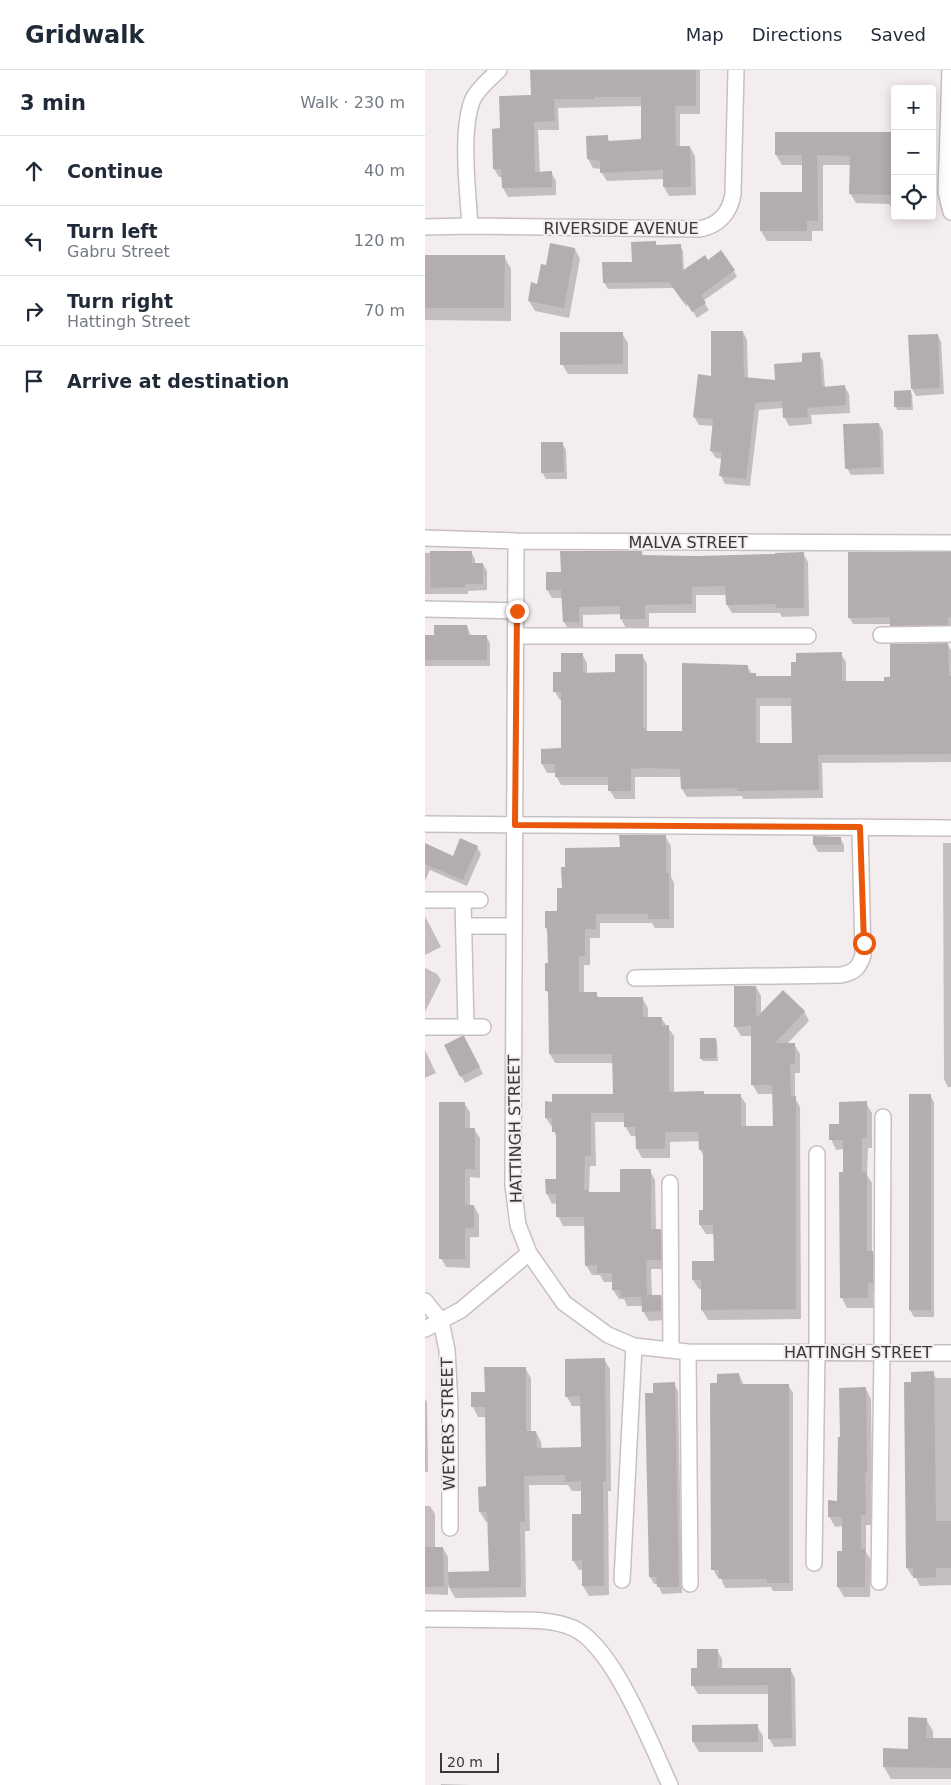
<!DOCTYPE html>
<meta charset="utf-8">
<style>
:root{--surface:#fff;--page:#f2f2f3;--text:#1f2937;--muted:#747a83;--line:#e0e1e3}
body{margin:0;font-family:"DejaVu Sans",sans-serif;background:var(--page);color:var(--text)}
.controls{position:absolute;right:15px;top:15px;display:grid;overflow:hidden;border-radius:5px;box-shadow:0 2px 12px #0003}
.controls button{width:45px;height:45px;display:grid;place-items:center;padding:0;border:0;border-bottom:1px solid var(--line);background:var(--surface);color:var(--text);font:25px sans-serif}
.scale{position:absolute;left:15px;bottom:12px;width:59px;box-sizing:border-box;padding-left:5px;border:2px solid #3b3839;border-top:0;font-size:14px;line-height:18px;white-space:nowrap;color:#3b3839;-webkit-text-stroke:4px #f4edf0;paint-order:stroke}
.stop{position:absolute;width:15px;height:15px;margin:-11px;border:4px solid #ea580c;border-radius:50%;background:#fff}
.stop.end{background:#ea580c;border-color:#fff;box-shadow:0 1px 5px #0008}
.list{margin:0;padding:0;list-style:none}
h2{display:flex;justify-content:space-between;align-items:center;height:65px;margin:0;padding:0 20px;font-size:21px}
h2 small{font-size:16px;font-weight:400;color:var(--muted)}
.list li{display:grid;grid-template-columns:32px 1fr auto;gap:15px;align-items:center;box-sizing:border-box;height:70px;padding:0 20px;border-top:1px solid var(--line)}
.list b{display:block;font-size:19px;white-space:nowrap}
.list p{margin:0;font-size:16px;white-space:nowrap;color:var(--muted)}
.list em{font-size:16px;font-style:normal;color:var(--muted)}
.icon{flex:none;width:28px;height:28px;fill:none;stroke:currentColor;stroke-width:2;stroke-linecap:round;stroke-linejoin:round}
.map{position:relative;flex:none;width:526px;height:1715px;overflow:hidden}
header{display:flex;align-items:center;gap:30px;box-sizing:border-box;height:70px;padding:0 25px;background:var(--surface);border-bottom:1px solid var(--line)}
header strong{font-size:24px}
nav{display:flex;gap:28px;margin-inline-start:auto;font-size:18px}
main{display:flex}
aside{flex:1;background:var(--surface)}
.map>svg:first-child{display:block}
</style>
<header>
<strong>Gridwalk</strong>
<nav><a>Map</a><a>Directions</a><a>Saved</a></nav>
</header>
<main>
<aside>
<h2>3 min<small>Walk · 230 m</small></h2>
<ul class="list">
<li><svg class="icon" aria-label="ahead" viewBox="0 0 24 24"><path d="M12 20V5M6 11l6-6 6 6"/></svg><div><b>Continue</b></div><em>40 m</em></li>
<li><svg class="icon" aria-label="left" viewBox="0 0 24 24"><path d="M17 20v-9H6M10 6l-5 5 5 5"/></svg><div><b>Turn left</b><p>Gabru Street</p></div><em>120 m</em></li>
<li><svg class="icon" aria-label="right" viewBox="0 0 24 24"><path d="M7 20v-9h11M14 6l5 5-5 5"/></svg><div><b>Turn right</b><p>Hattingh Street</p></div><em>70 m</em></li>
<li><svg class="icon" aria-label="arrive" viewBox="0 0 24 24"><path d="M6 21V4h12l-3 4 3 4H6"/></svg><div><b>Arrive at destination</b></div></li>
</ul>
</aside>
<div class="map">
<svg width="526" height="1715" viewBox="0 0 526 1715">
<rect width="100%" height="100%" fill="#f4edf0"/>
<!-- shadow -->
<path fill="#0003" fill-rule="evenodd" d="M106,0H275V44H255V77H265L270,86L271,125L244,126L239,117V109L182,111L177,103L176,99L168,98L163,89L182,67L185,72L217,70V36L133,38L134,60H113L115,103L126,102L131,111V125L83,127L78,118V107H74L69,99L77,59L107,26Z
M470,64V143L464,134L431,133L425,123L426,95H398V161H387V171H342L336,161L378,123V95H357L351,85Z
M230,172L232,176L255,175L258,181L259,201L283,192L309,201L312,207L278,231L284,240L272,248L262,232V237L248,218L183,219L179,212L208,193Z
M150,179L155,189L144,248L110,241L104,231L122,196Z
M0,186H79L86,199V251L0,250Z
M318,262L322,270L323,309L351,311L394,284L398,291L400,318L420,317L424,324L425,343L386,345L387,354L364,356L360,348L359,338L334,340L325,416L300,414L296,406L298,389L291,388L286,381L289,356L274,355L269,347L287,307Z
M197,263L203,273V304H143L137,294Z
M513,265L516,272L519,324L491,326L487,319Z
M485,321L487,324L488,340H472L471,337Z
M454,354L458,361L459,404L426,405L422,398Z
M137,373L141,380L142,409H121L117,402Z
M46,482L50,489V494H58L62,501V520L43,521V524H0V483Z
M216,482L219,487H272L378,483L383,492L384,546L357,547L355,543H307L302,535V525H271V543H224V558H201L196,549V544L158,545V561H144L139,552L138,528H127L122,520L137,503Z
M526,484V561L470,562L466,554H428L424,547Z
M42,556L46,566H61L65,573V596H0V566H10Z
M523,575L526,580V692L397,693L398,728L318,729L317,726L262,727L257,719V707H210V729H190L185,721V715H136L131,706V703H122L117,694V680L138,679V630H135L130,622V603H138L157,584L162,593V604L192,603L217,585L222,594V663H259L322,596L327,604H330L332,607H368L416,584L421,592V613L461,612ZM335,636H368V674H335Z
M240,766L246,776V807L249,813V858H230L227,853H175V868H165V895H159V924H171L174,928H217L223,938V948H236L249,966V1023L280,1025H315L321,1034V1057L349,1058V1024H333L327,1014V966H316L310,956L331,917L336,926V945L379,941L384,951L362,974H369L375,984V1003H370V1028L375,1037L376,1249L283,1250L277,1240V1219H274L268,1210L290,1193V1164H281L275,1155L279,1141V1087L275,1079V1071L245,1072V1088H217L212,1079V1066H206L200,1056V1052H170L171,1096H165L164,1123H197L225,1101L230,1110L231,1160H235L241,1170V1199H226L227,1226H236L241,1236V1250L224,1251L218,1241V1236H202L199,1229H194L188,1220V1212H179L175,1205H167L161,1195L160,1156H138L133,1146V1133L127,1134L122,1124V1110H133L132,1068L129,1061L128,1057H127L121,1048L189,1025V993H130L125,984L124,925L122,921L124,894L123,862L121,858V843H133L138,820L196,779Z
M415,768L419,775V782H393L389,775Z
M518,773H526V1017H523L519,1009Z
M0,774L28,788L52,777L56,784L42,816L5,800L0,811Z
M0,846L16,877L0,885Z
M0,898L12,904L16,910L0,942Z
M291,969L292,972L293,991H278L276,988Z
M43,975L58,1004L40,1013L36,1006Z
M0,980L11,1003L0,1008Z
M505,1025L509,1032V1247H489L485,1240Z
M39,1033L45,1042V1059H49L55,1068V1108L45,1107V1136H49L54,1145V1167H45V1198L21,1197L16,1188Z
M441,1033L447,1043V1078H443L442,1105L447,1113V1182L453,1192V1222H448V1238H422L417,1228L420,1079L411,1080L406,1069L415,1055Z
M179,1289L185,1299L186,1421H183L184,1525L164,1526L158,1516V1500H154L148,1490L158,1445V1421H147L143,1415H104L105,1461H100L101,1527L30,1528L23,1515V1525L0,1524V1436H5L10,1444V1478H18L23,1487V1503L65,1502L63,1451L61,1452L55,1442L63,1418L61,1347H53L48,1337L61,1323L100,1298L106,1308V1362H111L116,1372L117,1379L157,1378V1336H147L142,1327Z
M508,1303L511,1308H526V1515L495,1516L490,1506H487L482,1498L487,1313Z
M314,1304L319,1316L363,1315L368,1323V1521H348L346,1517L300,1518L296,1508H293L288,1499L293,1314Z
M249,1314L253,1321L257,1523L237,1524L233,1514H229L225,1507L229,1324Z
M441,1319L446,1329L447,1412H446V1455H441V1482L446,1490L445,1527H419L413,1517L418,1482V1456L410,1457L404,1446L414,1432L416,1368Z
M0,1329L2,1332L3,1402H0Z
M292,1580L297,1589V1599H365L370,1608L371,1676L349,1677L344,1668V1624H273L268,1616L273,1599Z
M501,1649L508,1661V1669H526V1709H466L459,1697L485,1680Z
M332,1656L338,1666V1682H274L268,1672Z
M16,1714L46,1715H47H16Z"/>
<!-- building -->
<path fill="#b4adb0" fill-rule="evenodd" d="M105,0H271V36H250L251,76H265L266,117H238V100L175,103V91L162,89L161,66L183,65V71L216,69V27H169V29H129L130,51L109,52L110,102L127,101V117L77,118L76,99H68L67,59L75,58L74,26L106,25Z
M350,62H470V125L424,124L425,86L392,85L393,151H382V161H335V122H377V85H350Z
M231,171V175L256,174L257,201L280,185L283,190L296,180L310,200L276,225L281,233L267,242L259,229V233L244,212L178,213L177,192H207L206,172Z
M125,173L150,178L139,238L103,231L106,212L112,214L116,194L121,195Z
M0,185H80L79,238H0Z
M286,261H318L319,307L350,310L349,294L377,292V283L395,282L397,317L420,315L421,335L382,338L383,347L358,348L357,331L330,333L321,409L294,406L297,382L285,381L288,349L268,347L273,304L286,306Z
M135,262H198V294L135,295Z
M513,264L515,318L486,319L483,265Z
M486,320V337H469V321Z
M454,353L456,397L420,399L418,354Z
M116,372H138L139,402L116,403Z
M5,481H47V493H58V514H40V517L6,518Z
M135,481H217V485L272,486L350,484V483L379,482V538H351V534L301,535L300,516L267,517V534L220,535V549H195V536L154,537V552H138L136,520H121V502H136Z
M423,482H526V547L523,548V555L465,556V547L423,548Z
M9,555H42L43,565H62V590H0V565H9Z
M523,573L524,606H526V684L393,685L394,720L312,721V718L256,719L255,699L220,698L206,699V721H183V707H130V694H116V679L136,678V622H128V602H136V583H158V603L190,602V584H218V658H220V661H257V593L323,595V603H331V606H366V592H371V583L417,582V611H459V607H465V574ZM331,628H366L367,673H331Z
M194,765H241V803H244V849H223V844H171V859H160V886H154V922H172V927H218V947H237V956L244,955V1022L279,1021V1024H316V1056H348L347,1015H326V956L309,957V916H331V948L358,920L380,941L350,973H370V994H365L366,1026H371V1239L276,1240V1210H267V1191H289L288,1155H274V1140H278V1080H274L273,1062H240V1079H211L210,1057H199V1043H166V1086H160L159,1120H164V1122H195V1099H226V1159H236V1190H221L222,1225H236V1241L217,1242L216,1227H196L195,1220H187V1203H172V1195L160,1196L159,1147H131V1124H121L120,1109H131V1062H127V1048H120V1031L127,1032V1024H188L187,984H124L123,921H120V893H123L122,858H120V841H132V818H137L136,797H140V778L195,777Z
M388,766L416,767V775H388Z
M35,768L53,776L38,810L0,794V773L28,786Z
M37,966H39L55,997L35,1007L19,975Z
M275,968H291V988L275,989Z
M484,1024H506V1240H484Z
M442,1031V1068H437V1102H442V1181H448V1213H443V1228H415L414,1102H418V1070H404V1054H414V1032Z
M14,1032H40V1058H50V1099H40V1135H49V1158H40V1189H14Z
M180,1288L181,1411H178L179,1516H157V1490L147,1491V1444H156V1411L140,1412V1405L99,1406L100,1452H95L96,1517L24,1518L23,1502L64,1501L62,1442H54L53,1417L61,1416L60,1337H46V1322H60L59,1297H101V1361H111L112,1378L156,1377L155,1326L140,1327V1289Z
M509,1301L511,1451H526V1498H511V1507L488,1508V1498H481L479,1312H486V1302Z
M314,1303L315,1314H364V1513H342V1509H294V1500H286L285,1313H292V1304Z
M250,1312L254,1517H232L231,1507H224L220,1323H228V1313Z
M441,1317L442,1402H440L441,1445H436V1479H440V1517H412V1481H417V1447H403V1430L412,1431L413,1367H415L414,1318Z
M0,1477H18L19,1516L0,1517Z
M272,1579H293V1598H366L367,1668L343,1669V1615L266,1616V1598H272Z
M483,1647L502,1648L501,1668H526V1698L458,1697V1678L483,1679Z
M333,1654V1672H267V1655Z"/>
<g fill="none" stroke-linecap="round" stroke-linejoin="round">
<!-- street casing -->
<g stroke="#c7c0c3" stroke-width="18">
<path id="street" d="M525,0L521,122L526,142
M45,156C43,122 35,59 48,29C53,18 65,9 74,0
M0,157L45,156L274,159C293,156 305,143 308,124L311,0
M0,468L91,471L526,473
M91,471L88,1115L93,1155L104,1183L139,1233L183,1265L209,1276L263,1282L526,1283
M0,539L92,541
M456,565L526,564
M92,566H383
M0,754L526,758
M0,830H55
M38,830L41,957
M39,856H89
M210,908L416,905C430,902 434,898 438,885L435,757
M0,957H58
M245,1113L246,1280
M0,1231L16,1251L22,1280L25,1335V1458
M0,1259L36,1240L104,1183
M263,1282L265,1514
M389,1493L392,1282V1084
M197,1510L209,1276
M454,1512L457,1282L458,1047
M0,1549C27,1549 53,1549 80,1550C103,1550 127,1549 148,1558C189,1576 226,1675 245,1715"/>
</g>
<!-- street -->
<use href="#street" stroke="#fff" stroke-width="15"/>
</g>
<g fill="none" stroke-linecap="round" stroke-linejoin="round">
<!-- route -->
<path stroke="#ea580c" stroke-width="6" d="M92,541L90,755L435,757L439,873"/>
</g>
<g text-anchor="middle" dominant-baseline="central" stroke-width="4" stroke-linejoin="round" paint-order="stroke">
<!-- street labels -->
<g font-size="16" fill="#3b3839" stroke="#f4edf0">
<text x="196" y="158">RIVERSIDE AVENUE</text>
<text x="263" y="472">MALVA STREET</text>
<text transform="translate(90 1059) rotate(-91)">HATTINGH STREET</text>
<text x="433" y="1282">HATTINGH STREET</text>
<text transform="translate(23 1354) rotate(-91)">WEYERS STREET</text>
</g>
</g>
</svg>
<div class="controls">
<button>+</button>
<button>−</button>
<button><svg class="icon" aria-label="locate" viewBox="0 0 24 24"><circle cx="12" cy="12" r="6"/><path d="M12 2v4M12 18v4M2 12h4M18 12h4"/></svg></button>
</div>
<div class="scale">20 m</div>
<div class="stop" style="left:439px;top:873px"></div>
<div class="stop end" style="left:92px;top:541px"></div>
</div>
</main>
